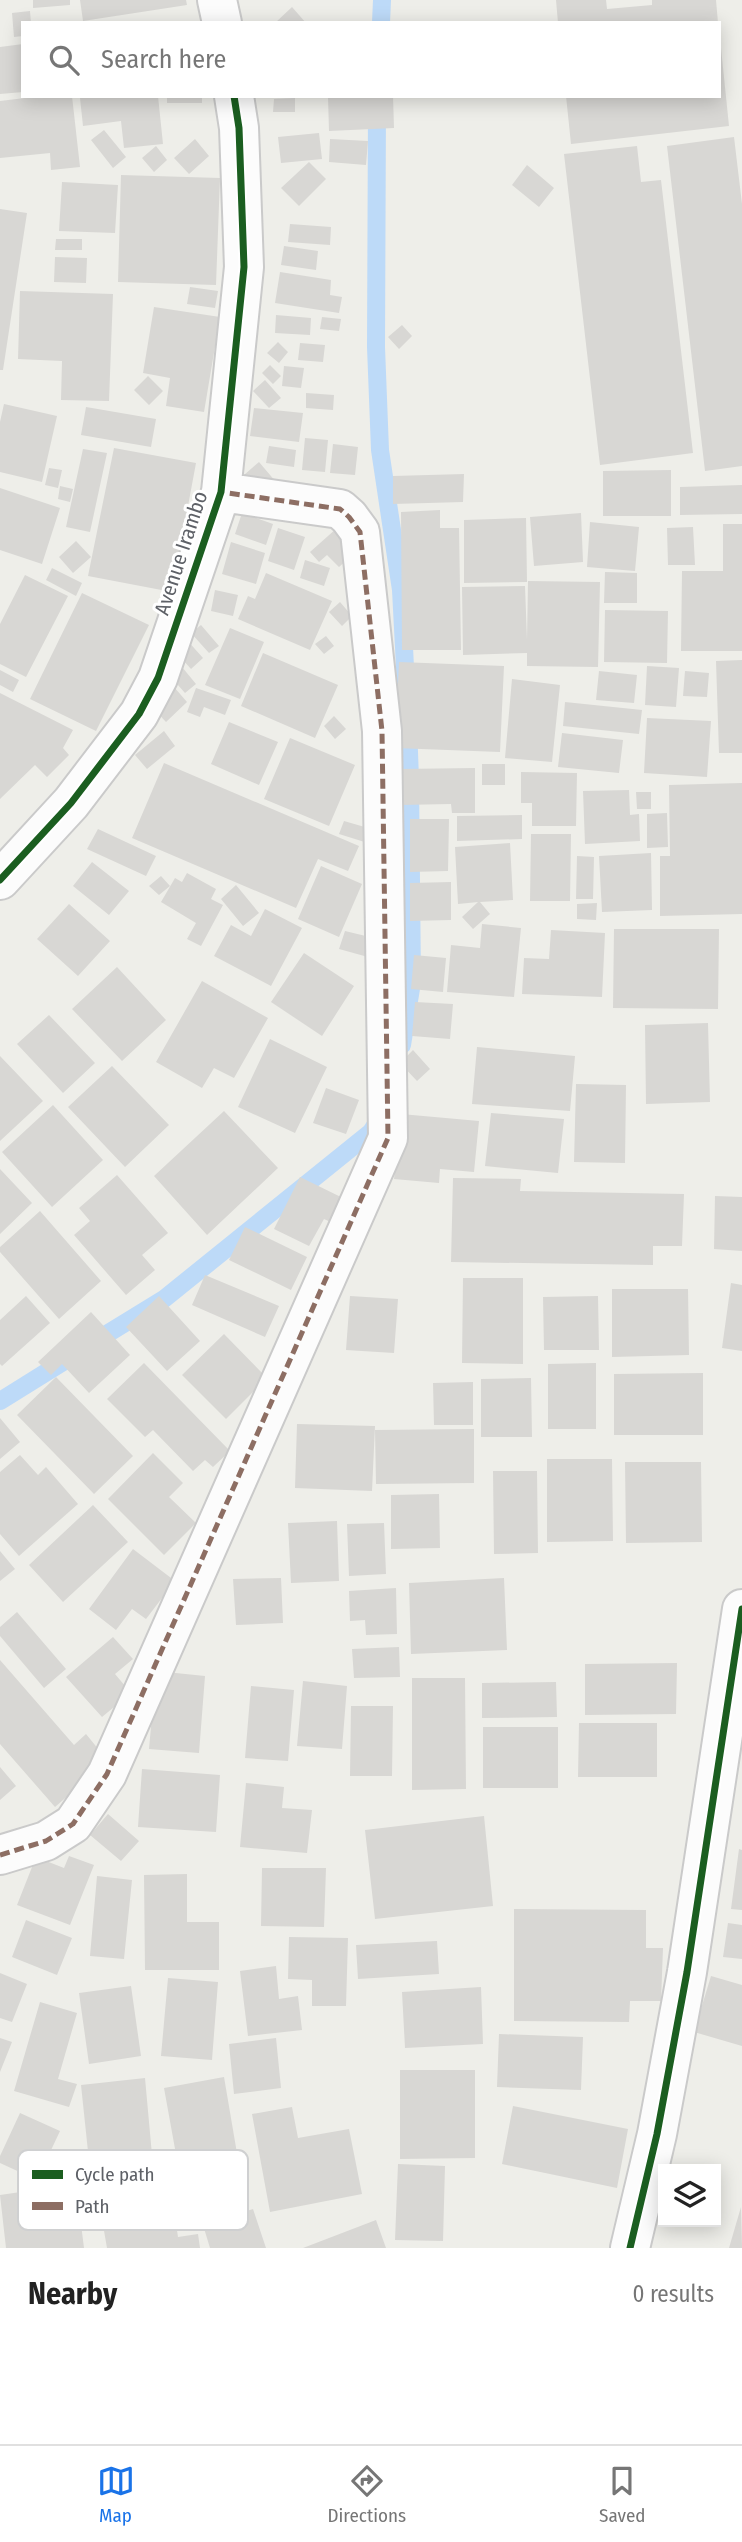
<!DOCTYPE html>
<style>
:root{--surface:#fff;--page:#f6f6f6;--text:#222;--muted:#767676;--line:#e0e0e0;--accent:#1a73e8}
body{margin:0;font-family:"Fira Sans Condensed",sans-serif;background:var(--page);color:var(--text)}
.controls{position:absolute;right:21px;bottom:21px;display:grid;overflow:hidden;border-radius:0px;box-shadow:0 4px 18px #0003}
.controls button{width:63px;height:63px;display:grid;place-items:center;padding:0;border:0;border-bottom:2px solid var(--line);background:var(--surface);color:var(--text);font:35px sans-serif}
.list{margin:0;padding:0;list-style:none}
h2{display:flex;justify-content:space-between;align-items:center;height:91px;margin:0;padding:0 28px;font-size:30px}
h2 small{font-size:23px;font-weight:400;color:var(--muted)}
.icon{flex:none;width:38px;height:38px;fill:none;stroke:currentColor;stroke-width:2;stroke-linecap:round;stroke-linejoin:round}
.map{position:relative;flex:none;width:742px;height:2248px;overflow:hidden}
.search{position:absolute;background:var(--surface);box-shadow:0 4px 18px #0003;left:21px;right:21px;top:21px;height:77px;display:flex;align-items:center;gap:18px;box-sizing:border-box;padding:0 24px;border-radius:0px;color:var(--muted);font-size:26px}
.sheet{height:196px;background:var(--surface)}
nav{display:flex;justify-content:space-around;align-items:center;box-sizing:border-box;height:98px;border-top:2px solid var(--line);background:var(--surface);font-size:19px;color:var(--muted)}
nav a{display:grid;justify-items:center;gap:4px}
nav .on{color:var(--accent)}
.map>svg:first-child{display:block}
</style>
<div class="map">
<svg width="742" height="2248" viewBox="0 0 742 2248">
<rect width="100%" height="100%" fill="#eeeee9"/>
<g fill="none" stroke-linecap="round" stroke-linejoin="round">
<!-- stream -->
<path stroke="#bddaf8" stroke-width="18" d="M381,23L382,0
M377,106L376,347L380,450L401,590L406,686
M402,1045L412,982L410,780L408,724
M89,1345L164,1299L371,1132L382,1115
M0,1401L66,1360"/>
</g>
<!-- building -->
<path fill="#d8d7d4" d="M33,0H70V5L33,8Z
M80,0H186L187,5L83,21Z
M556,0H606L607,9L652,5V0H716L718,23H558Z
M292,7L306,23H275Z
M30,11L31,23H23V36L14,37L12,13Z
M23,44V92L0,94V47Z
M719,48H721L729,126L571,144L566,96H719Z
M41,96H72L80,167L51,170L50,153L0,158V101Z
M96,96H158L163,144L124,148L121,121L83,126L80,98Z
M167,96H202V103H167Z
M393,96L394,128L329,131L328,97Z
M295,98V112H273L274,99Z
M104,130L126,157L113,168L91,140Z
M319,133L322,159L281,163L278,137Z
M734,137L742,204V466L705,471L667,146Z
M195,139L209,156L189,174L174,158Z
M330,139L368,141L366,165L329,162Z
M156,146L167,160L154,172L142,158Z
M637,146L641,182L661,180L693,453L600,465L564,154Z
M309,162L326,179L299,206L281,188Z
M527,165L554,188L539,207L512,185Z
M121,175L220,178L216,285L118,282Z
M62,182L118,185L115,233L59,231Z
M0,209L27,213L3,370H0Z
M290,224L331,227L330,245L288,242Z
M56,239H82V250H55Z
M284,246L318,251L316,270L281,265Z
M55,257L87,258L86,283L54,282Z
M280,272L331,280L330,295L342,297L339,313L275,303Z
M190,287L218,291L215,308L187,304Z
M20,291L113,294L109,401L61,400L62,361L18,359Z
M154,307L220,317L204,412L166,406L170,378L143,373Z
M276,315L311,318L310,335L275,333Z
M322,317L341,319L339,331L320,329Z
M402,325L412,336L399,349L388,337Z
M278,342L288,352L279,363L267,353Z
M300,343L325,345L323,362L298,360Z
M270,365L281,376L273,384L262,373Z
M284,366L304,368L301,388L282,386Z
M148,376L163,391L149,405L134,390Z
M265,380L281,398L269,408L253,391Z
M306,393L334,395L333,410L306,408Z
M4,404L57,416L42,482L0,472V422Z
M86,407L156,419L151,447L81,435Z
M254,408L303,413L299,442L250,436Z
M305,438L328,440L325,472L302,470Z
M333,444L358,447L355,475L330,473Z
M269,446L296,450L294,467L266,463Z
M114,448L196,463L172,592L88,576Z
M83,449L107,453L90,532L66,527Z
M259,462L276,482L260,494L244,475Z
M49,468L62,470L58,488L45,485Z
M671,470V516H603V471Z
M464,474L463,502L393,504V476Z
M742,485V514L680,515V487Z
M60,486L73,489L70,502L58,499Z
M0,488L60,508L42,564L0,550Z
M440,510V528H459L461,650H402L401,512Z
M242,513L273,524L266,545L235,534Z
M581,513L583,562L534,566L530,517Z
M526,518L527,582L464,583V520Z
M590,522L639,527L635,571L587,567Z
M723,524H742V651H681L682,571H723Z
M693,527L695,565H668L667,528Z
M278,528L305,537L294,570L268,561Z
M337,528L350,543L342,550L349,558L339,567L327,555L319,562L310,552Z
M76,541L91,557L73,573L59,557Z
M231,542L265,553L256,584L222,574Z
M305,560L330,568L324,586L300,578Z
M52,568L82,583L76,596L46,580Z
M605,572L637,573V603H604Z
M266,573L332,601L310,650L238,619L248,596L255,599Z
M25,575L68,596L26,677L0,664V624Z
M528,581L600,582L598,667L527,666V653L463,655L462,587L525,586L527,640Z
M215,590L238,595L233,616L211,611Z
M82,593L149,625L96,731L30,699Z
M340,602L352,616L342,626L329,612Z
M605,610L668,611L667,663L604,662Z
M201,625L219,646L209,653L191,633Z
M230,628L264,642L240,699L205,685Z
M326,636L334,646L324,654L315,644Z
M186,639L203,658L191,669L174,650Z
M263,653L338,685L315,738L241,706Z
M742,660V753H719L716,661Z
M399,662L504,666L500,752L395,748Z
M647,666L679,668L676,707L645,705Z
M182,667L196,684L185,693L170,676Z
M0,670L19,680L13,692L0,685Z
M599,671L637,675L634,703L596,700Z
M685,671L709,673L707,697L683,696Z
M512,679L560,685L552,762L505,758Z
M174,687L187,702L166,722L152,707Z
M196,688L231,700L225,715L204,707L200,717L187,712Z
M0,693L73,730L63,748L69,755L47,777L35,765L0,799Z
M565,702L642,710L639,734L563,726Z
M334,716L346,729L335,739L324,726Z
M647,718L711,721L707,777L644,773Z
M229,722L278,742L259,785L211,764Z
M164,731L175,746L147,769L135,755Z
M562,733L623,740L619,773L558,767Z
M290,738L355,765L329,826L264,799Z
M164,763L359,846L348,871L318,859L296,908L132,838Z
M482,764H505V785H482Z
M475,768V813H452L451,804L400,805V769Z
M521,772L577,773L576,826H532V803H521Z
M742,783V914L660,916V856H670L669,785Z
M629,790L630,815L639,814L640,841L585,844L583,791Z
M636,792H651V809H637Z
M667,813L668,847L647,848V814Z
M522,815V839L457,841V816Z
M410,819H449L448,871L410,872Z
M344,821L375,830L371,844L339,834Z
M98,829L156,856L146,876L87,849Z
M531,834H571L570,901H530Z
M510,843L513,900L480,902L490,914L473,929L462,917L478,902L458,904L455,847Z
M651,853L652,910L602,912L599,856Z
M577,856L594,857L593,899H576Z
M92,862L129,891L109,915L73,886Z
M321,866L362,884L339,937L298,919Z
M187,873L216,889L211,899L223,905L201,946L187,939L196,923L161,902L175,878L182,882Z
M161,876L170,886L159,895L149,886Z
M451,882V920L410,921V883Z
M236,885L259,913L243,926L221,899Z
M597,903L596,920L577,919V904Z
M69,904L110,941L78,976L37,939Z
M265,909L302,928L271,986L214,956L231,925L251,936Z
M482,924L521,928L514,997L447,992L451,945L480,948Z
M614,929H719L718,1009L613,1008Z
M551,930L605,933L602,997L522,994L524,958L549,959Z
M345,931L374,938L368,957L339,949Z
M304,953L354,986L322,1036L271,1002Z
M414,955L446,958L443,992L411,989Z
M117,967L166,1020L122,1061L72,1009Z
M202,981L268,1018L234,1078L214,1068L202,1088L156,1062Z
M415,1002L453,1004L450,1039L412,1036Z
M49,1015L95,1063L63,1093L17,1044Z
M708,1023L710,1102L646,1104L645,1025Z
M270,1039L327,1067L295,1133L238,1107Z
M477,1047L575,1056L570,1111L472,1104Z
M413,1050L430,1069L417,1081L400,1063Z
M0,1056L43,1101L0,1141Z
M112,1066L169,1125L125,1167L68,1107Z
M576,1084L626,1085L625,1163L574,1162Z
M326,1088L359,1100L346,1134L313,1123Z
M53,1105L103,1160L52,1207L2,1152Z
M224,1111L278,1168L207,1235L154,1176Z
M491,1113L564,1119L558,1173L485,1166Z
M401,1114L479,1121L474,1172L440,1169L439,1183L394,1179Z
M0,1169L32,1203L0,1234Z
M117,1175L168,1233L142,1255L155,1270L126,1295L74,1235L90,1221L79,1208Z
M300,1177L347,1200L335,1224L324,1219L309,1246L274,1229Z
M453,1178L521,1179L520,1191L684,1194L682,1246H653V1265L451,1262Z
M715,1196L742,1197V1251L714,1249Z
M40,1211L101,1281L59,1319L0,1252V1247Z
M245,1227L307,1257L291,1290L229,1260Z
M205,1275L279,1306L265,1337L192,1305Z
M463,1278H523V1364L462,1363Z
M731,1283L742,1285V1351L722,1348Z
M612,1289H688L689,1355L612,1357Z
M26,1296L50,1323L2,1366L0,1364V1320Z
M159,1296L200,1341L167,1371L126,1327Z
M350,1296L398,1299L394,1353L346,1350Z
M598,1296L599,1350H544L543,1297Z
M91,1312L130,1355L89,1393L62,1364L51,1375L38,1362Z
M224,1334L267,1378L226,1419L182,1375Z
M144,1363L230,1451L213,1467L205,1460L193,1471L153,1430L145,1437L107,1399Z
M596,1363V1429H548V1364Z
M703,1373V1435H614V1374Z
M56,1377L133,1456L94,1494L17,1415Z
M531,1378L532,1437H481V1379Z
M473,1382V1425H434L433,1383Z
M0,1418L20,1442L0,1459Z
M297,1424L375,1426L372,1491L295,1488Z
M474,1429V1483L376,1484L375,1430Z
M153,1453L183,1483L169,1497L196,1523L164,1555L108,1499Z
M20,1455L38,1475L46,1467L78,1504L19,1556L0,1534V1472Z
M547,1459H612L613,1541L547,1542Z
M625,1462H701L702,1542L626,1543Z
M493,1471H537L538,1553L494,1554Z
M439,1494L440,1548L391,1549V1495Z
M93,1505L128,1542L63,1602L29,1565Z
M337,1521L339,1581L291,1583L288,1523Z
M384,1523L386,1574L349,1576L347,1524Z
M133,1549L175,1581L146,1619L132,1609L116,1630L89,1609Z
M0,1551L15,1569L0,1581Z
M281,1578L283,1623L236,1625L233,1579Z
M504,1578L507,1650L411,1654L409,1583Z
M396,1588L397,1634L366,1635L365,1620L350,1621L349,1591Z
M17,1612L66,1669L44,1688L0,1636V1627Z
M113,1637L133,1659L115,1674L131,1693L102,1717L66,1677Z
M399,1647L400,1677L354,1678L352,1649Z
M0,1660L74,1745L86,1734L108,1761L55,1807L0,1744Z
M677,1663L676,1714L585,1715V1664Z
M156,1671L205,1676L199,1753L149,1749Z
M412,1678H465L466,1789L412,1790Z
M303,1681L347,1686L342,1749L297,1746Z
M556,1682L557,1717L482,1718V1683Z
M251,1686L294,1690L288,1761L245,1758Z
M351,1706H393L392,1776H350Z
M579,1723H657V1777H578Z
M483,1727H558V1788H483Z
M0,1767L16,1786L0,1800Z
M142,1769L220,1775L216,1832L138,1827Z
M246,1783L284,1787L282,1808L312,1810L307,1853L240,1847Z
M108,1814L139,1841L121,1861L90,1835Z
M484,1816L493,1906L375,1919L365,1830Z
M739,1849L742,1850V1910L731,1909Z
M69,1856L94,1865L70,1925L17,1905L36,1857L64,1868Z
M262,1868H326L324,1927L261,1926Z
M187,1874V1922H219V1970H145L144,1875Z
M97,1876L132,1880L124,1959L90,1956Z
M514,1909L646,1910V1948H663L661,2001H630L629,2022L514,2021Z
M26,1920L72,1938L57,1975L12,1957Z
M728,1923L742,1925V1959L723,1957Z
M289,1937L348,1938L346,2006H312V1980L288,1979Z
M437,1941L439,1974L358,1979L356,1945Z
M276,1966L279,1999L298,1996L302,2030L248,2036L240,1971Z
M0,1973L27,1984L12,2022L0,2018Z
M711,1976L742,1985V2046L694,2032Z
M168,1978L218,1982L212,2060L161,2056Z
M131,1986L141,2056L89,2064L79,1993Z
M481,1987L483,2044L405,2048L402,1992Z
M40,2002L77,2013L58,2079L77,2084L69,2107L14,2091Z
M499,2034L583,2037L581,2090L497,2087Z
M0,2038L12,2042L0,2072Z
M276,2038L281,2088L234,2094L229,2044Z
M400,2070H475V2158L400,2159Z
M224,2077L240,2171L181,2182L164,2088Z
M145,2078L152,2155L89,2161L81,2085Z
M513,2106L628,2129L617,2188L502,2164Z
M292,2107L298,2138L349,2129L362,2194L270,2212L252,2114Z
M20,2113L60,2131L37,2180L0,2163V2156Z
M398,2164L445,2166L443,2241L395,2240Z
M76,2184L84,2248H6L0,2195Z
M171,2190L178,2237L198,2234L200,2248H107L99,2202Z
M741,2207L742,2248H729Z
M253,2209L266,2248H210L203,2225Z
M376,2220L386,2248H303Z"/>
<g fill="none" stroke-linecap="round" stroke-linejoin="round">
<!-- street casing -->
<g stroke="#cacaca" stroke-width="42">
<path id="street" d="M217,0L222,23
M0,880L71,803L139,714L158,678L221,492L244,267L239,128L234,96
M0,1855L46,1841L73,1824L107,1774L388,1138L382,731L360,532L349,517L340,509L221,492
M630,2248L657,2134L687,1972L742,1609"/>
</g>
<!-- street -->
<use href="#street" stroke="#fcfcfc" stroke-width="38"/>
<!-- quiet -->
<path stroke="#8d6e63" stroke-width="5" stroke-dasharray="10 5" stroke-linecap="butt" d="M0,1855L46,1841L73,1824L107,1774L388,1138L382,731L360,532L349,517L340,509L221,492"/>
<!-- cycleway casing -->
<g stroke="#fff" stroke-width="11">
<path id="cycleway" d="M0,880L71,803L139,714L158,678L221,492L244,267L239,128L234,96
M630,2248L657,2134L687,1972L742,1609"/>
</g>
<!-- cycleway -->
<use href="#cycleway" stroke="#1b5e20" stroke-width="7"/>
</g>
<g text-anchor="middle" dominant-baseline="central" stroke-width="6" stroke-linejoin="round" paint-order="stroke">
<!-- street labels -->
<g font-size="21" fill="#5e6167" stroke="#fff">
<text transform="translate(181 553) rotate(-72)">Avenue Irambo</text>
</g>
</g>
<!-- legend -->
<rect x="18" y="2150" width="230" height="80" rx="10" fill="#fff" stroke="#cfd0d1" stroke-width="2"/>
<rect x="32" y="2170" width="31" height="9" fill="#1b5e20"/>
<rect x="32" y="2202" width="31" height="8" fill="#8d6e63"/>
<g font-size="19" fill="#5e6167">
<text x="75" y="2181">Cycle path</text>
<text x="75" y="2213">Path</text>
</g>
</svg>
<div class="controls">
<button><svg class="icon" aria-label="layers" viewBox="0 0 24 24"><path d="M12 4l9 5-9 5-9-5zM3 14l9 5 9-5"/></svg></button>
</div>
<div class="search"><svg class="icon" aria-label="search" viewBox="0 0 24 24"><circle cx="10" cy="10" r="6"/><path d="M15 15l6 6"/></svg>Search here</div>
</div>
<section class="sheet">
<h2>Nearby<small>0 results</small></h2>
<ul class="list">
</ul>
</section>
<nav>
<a class="on"><svg class="icon" aria-label="map" viewBox="0 0 24 24"><path d="M3 6l6-2 6 2 6-2v14l-6 2-6-2-6 2zM9 4v14M15 6v14"/></svg>Map</a>
<a><svg class="icon" aria-label="directions" viewBox="0 0 24 24"><path d="M12 3l9 9-9 9-9-9zM9 14v-3h6M13 9l2 2-2 2"/></svg>Directions</a>
<a><svg class="icon" aria-label="saved" viewBox="0 0 24 24"><path d="M7 4h10v16l-5-4-5 4z"/></svg>Saved</a>
</nav>
